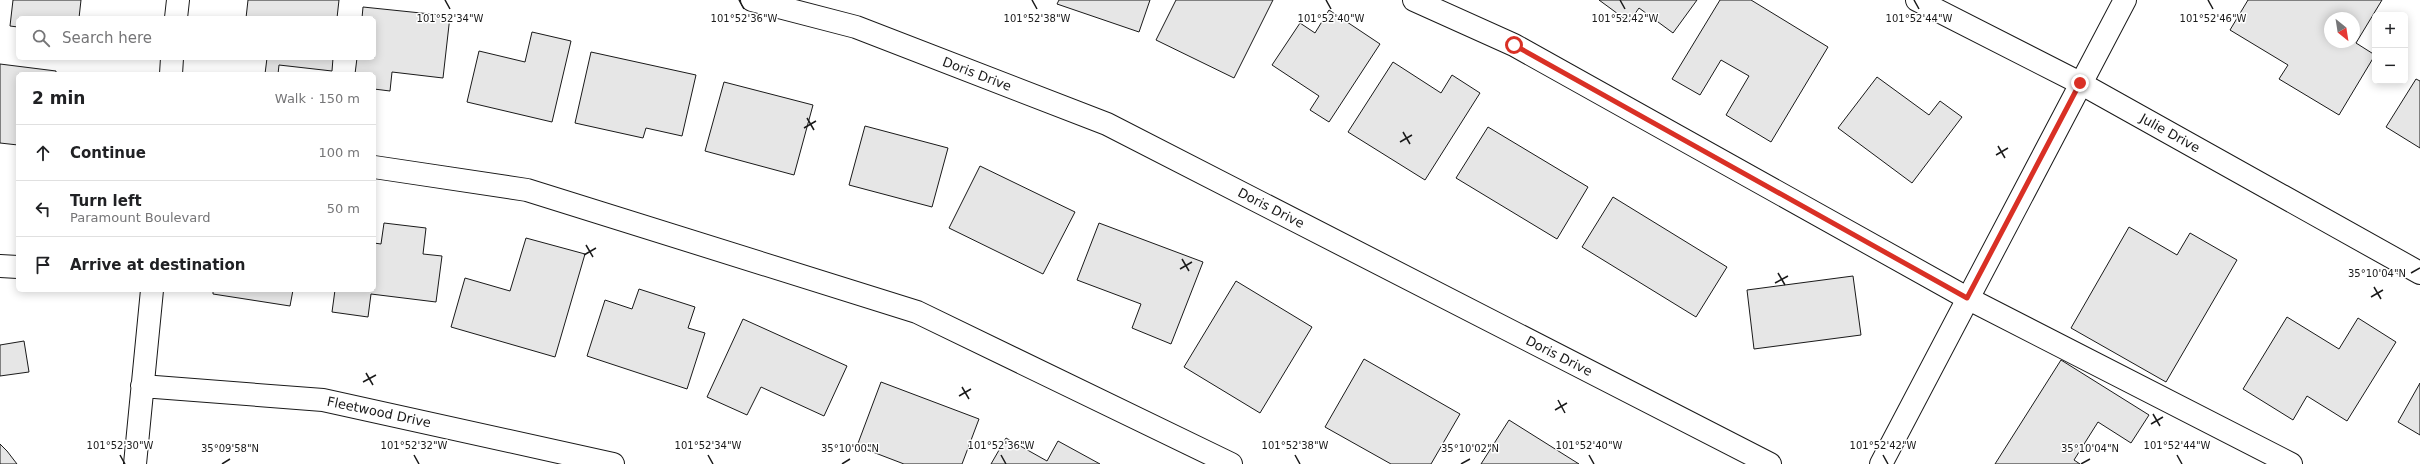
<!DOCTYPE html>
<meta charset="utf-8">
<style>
:root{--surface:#fff;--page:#f2f2f2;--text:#202124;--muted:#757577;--line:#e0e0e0}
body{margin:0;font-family:"DejaVu Sans",sans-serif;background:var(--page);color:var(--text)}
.controls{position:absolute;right:12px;top:12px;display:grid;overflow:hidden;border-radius:6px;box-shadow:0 2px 10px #0003}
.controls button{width:36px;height:36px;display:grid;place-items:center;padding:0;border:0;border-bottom:1px solid var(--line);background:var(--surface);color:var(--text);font:20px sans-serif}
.compass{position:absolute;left:2324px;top:12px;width:36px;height:36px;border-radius:50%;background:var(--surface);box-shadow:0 2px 10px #0003;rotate:150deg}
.stop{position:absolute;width:12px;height:12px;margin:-9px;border:3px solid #d93025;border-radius:50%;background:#fff}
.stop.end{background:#d93025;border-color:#fff;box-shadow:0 1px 4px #0008}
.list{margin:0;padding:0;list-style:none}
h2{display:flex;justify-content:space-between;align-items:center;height:52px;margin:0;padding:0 16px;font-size:17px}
h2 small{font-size:13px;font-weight:400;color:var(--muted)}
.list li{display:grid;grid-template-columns:26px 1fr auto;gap:12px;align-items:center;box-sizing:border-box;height:56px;padding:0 16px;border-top:1px solid var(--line)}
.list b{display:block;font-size:15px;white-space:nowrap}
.list p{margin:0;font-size:13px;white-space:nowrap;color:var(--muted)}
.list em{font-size:13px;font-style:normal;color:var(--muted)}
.icon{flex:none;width:22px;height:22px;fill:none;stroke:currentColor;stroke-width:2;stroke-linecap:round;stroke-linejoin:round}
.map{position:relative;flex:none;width:2420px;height:464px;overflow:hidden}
.search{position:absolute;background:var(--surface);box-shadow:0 2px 10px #0003;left:16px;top:16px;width:360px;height:44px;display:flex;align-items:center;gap:10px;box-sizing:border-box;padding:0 14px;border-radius:6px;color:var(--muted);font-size:15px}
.panel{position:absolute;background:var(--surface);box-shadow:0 2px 10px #0003;left:16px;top:72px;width:360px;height:220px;border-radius:6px}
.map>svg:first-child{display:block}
</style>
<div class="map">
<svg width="2420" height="464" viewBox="0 0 2420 464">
<rect width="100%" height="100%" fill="#fff"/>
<!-- building -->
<path fill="#e6e6e6" stroke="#1a1a1a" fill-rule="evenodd" d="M13,0H81L79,18H18V27L10,26Z
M248,0H339L337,18H246Z
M1059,0H1150L1139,32L1057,4Z
M1176,0H1273L1234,78L1156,40Z
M1599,0H1697L1673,33L1639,8L1629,22Z
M1720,0H1751L1828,47L1771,142L1726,115L1749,76L1721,60L1700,95L1672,79Z
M2248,0H2382L2356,43L2375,55L2339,115L2279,79L2288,65L2230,30ZM2330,18H2354V42H2330Z
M363,7L450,16L443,78L392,72L390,91L374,89V74H355L357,58H374V18H362Z
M1329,10L1380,44L1329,122L1310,110L1319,96L1272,65L1300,23L1315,33Z
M532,32L571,41L552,122L467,102L479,51L525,62Z
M591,52L696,75L682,136L646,128L643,138L575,123Z
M267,58H333L332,71L279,65L278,74H265Z
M1393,62L1441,93L1452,75L1480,93L1425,180L1348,132Z
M0,64L56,71V74H18V145L0,143Z
M1877,77L1929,115L1940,101L1962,117L1912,183L1838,128Z
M2416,79L2420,81V148L2386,127Z
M724,82L813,105L794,175L705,151Z
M865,126L948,148L932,207L849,185Z
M1488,127L1588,187L1557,239L1456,178Z
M980,166L1075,212L1043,274L949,228Z
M1613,197L1727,267L1696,317L1582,247Z
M384,223L426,228L423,254L442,256L436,302L371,294L368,317L332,312L335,290H374V243L381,244Z
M1099,223L1203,262L1171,344L1132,328L1141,304L1077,280Z
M2129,227L2177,255L2190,233L2237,260L2166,382L2071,328Z
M526,238L585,254L555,357L451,327L465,278L510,291Z
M1853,276L1861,335L1754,349L1747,290Z
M1236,281L1312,327L1260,413L1184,367Z
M639,289L695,307L688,328L705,333L687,389L587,356L605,300L632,309Z
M213,290H293L290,306L213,294Z
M2287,317L2339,349L2358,318L2396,342L2347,421L2307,396L2293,420L2243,389Z
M743,319L847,366L824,416L761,387L747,415L707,397Z
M24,341L29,372L0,376V345Z
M1364,359L1460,414L1431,464H1391L1325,427Z
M2061,360L2149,415L2131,443L2098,422L2074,460L2080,464H1995Z
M881,382L979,419L962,464H904L857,446Z
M2420,383V435L2398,422Z
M1509,420L1579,464H1481Z
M1006,438L1047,461L1058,441L1100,464H991Z
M0,444L7,451L17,464H0Z"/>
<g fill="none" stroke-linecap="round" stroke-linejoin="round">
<!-- minor casing -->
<g stroke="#1a1a1a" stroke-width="24">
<path id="minor" d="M752,0L856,27L1107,124L1770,464
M1414,0L1514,45L1967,298L2291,464
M1917,0L2080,83L2420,273
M176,18L178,0
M171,74L172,58
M374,167L527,190L917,312L1231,464
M0,266L18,267
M142,386L323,400L613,464
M135,464L152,290"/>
</g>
<!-- major casing -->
<g stroke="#1a1a1a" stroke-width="24">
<path id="major" d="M1881,464L2125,0"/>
</g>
<!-- minor -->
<use href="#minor" stroke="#fff" stroke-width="22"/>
<!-- major -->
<use href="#major" stroke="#fff" stroke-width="22"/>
</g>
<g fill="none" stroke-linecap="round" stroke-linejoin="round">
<!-- route -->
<path stroke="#d93025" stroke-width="5" d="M1514,45L1967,298L2080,83"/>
</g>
<!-- ticks -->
<path fill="none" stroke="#1a1a1a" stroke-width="1.5" d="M445,0L450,9M739,0L744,9M1032,0L1037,9M1326,0L1331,9M1620,0L1625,9M1914,0L1919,9M2208,0L2213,9M807,118L814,130M804,128L816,121M1403,132L1410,144M1400,142L1412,135M1998,146L2005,158M1996,155L2008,148M586,245L593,257M584,255L596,248M1182,259L1189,271M1180,269L1192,262M1778,273L1785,285M2411,273L2420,268M1775,283L1788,276M2374,287L2381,299M2371,297L2383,290M366,373L373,385M363,382L376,375M962,387L969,399M959,396L971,389M1558,400L1565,413M1555,410L1567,403M2153,414L2160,426M2151,424L2163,417M120,455L125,464M414,455L419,464M708,455L713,464M1001,455L1006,464M1295,455L1300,464M1589,455L1594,464M1883,455L1888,464M2177,455L2182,464M222,464L230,459M842,464L850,459M1461,464L1470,459M2081,464L2090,459"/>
<g text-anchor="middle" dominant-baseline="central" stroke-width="3" stroke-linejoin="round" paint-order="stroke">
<!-- street labels -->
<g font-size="13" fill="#1a1a1a" stroke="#fff">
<text transform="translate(977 74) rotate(21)">Doris Drive</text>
<text transform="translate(2170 133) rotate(29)">Julie Drive</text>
<text transform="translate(1271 208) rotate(27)">Doris Drive</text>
<text transform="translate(1559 356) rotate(27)">Doris Drive</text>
<text transform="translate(379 412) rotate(12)">Fleetwood Drive</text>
</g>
</g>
<g font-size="10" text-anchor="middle" fill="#1a1a1a" stroke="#fff" stroke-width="3" stroke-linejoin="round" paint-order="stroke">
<text x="450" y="22">101°52'34"W</text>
<text x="1625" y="22">101°52'42"W</text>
<text x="2213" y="22">101°52'46"W</text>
<text x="744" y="22">101°52'36"W</text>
<text x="1037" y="22">101°52'38"W</text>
<text x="1331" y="22">101°52'40"W</text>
<text x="1919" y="22">101°52'44"W</text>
<text x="2377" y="277">35°10'04"N</text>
<text x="120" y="449">101°52'30"W</text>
<text x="414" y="449">101°52'32"W</text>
<text x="708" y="449">101°52'34"W</text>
<text x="1001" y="449">101°52'36"W</text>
<text x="1295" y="449">101°52'38"W</text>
<text x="1589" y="449">101°52'40"W</text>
<text x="1883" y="449">101°52'42"W</text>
<text x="2177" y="449">101°52'44"W</text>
<text x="230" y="452">35°09'58"N</text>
<text x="850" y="452">35°10'00"N</text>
<text x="1470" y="452">35°10'02"N</text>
<text x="2090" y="452">35°10'04"N</text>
</g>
</svg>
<div class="controls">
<button>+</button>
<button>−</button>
</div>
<svg class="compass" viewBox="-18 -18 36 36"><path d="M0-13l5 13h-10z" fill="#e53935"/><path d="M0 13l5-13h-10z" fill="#757577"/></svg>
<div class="stop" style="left:1514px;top:45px"></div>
<div class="stop end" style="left:2080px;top:83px"></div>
<div class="search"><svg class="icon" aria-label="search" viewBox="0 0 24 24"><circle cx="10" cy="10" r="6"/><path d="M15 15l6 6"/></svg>Search here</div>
<section class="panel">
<h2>2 min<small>Walk · 150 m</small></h2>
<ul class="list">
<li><svg class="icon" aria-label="ahead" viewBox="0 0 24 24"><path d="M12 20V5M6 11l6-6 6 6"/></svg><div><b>Continue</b></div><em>100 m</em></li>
<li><svg class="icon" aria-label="left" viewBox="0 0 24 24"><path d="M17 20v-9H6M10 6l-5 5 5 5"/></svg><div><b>Turn left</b><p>Paramount Boulevard</p></div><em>50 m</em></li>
<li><svg class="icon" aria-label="arrive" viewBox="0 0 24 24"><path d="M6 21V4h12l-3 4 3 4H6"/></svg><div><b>Arrive at destination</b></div></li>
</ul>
</section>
</div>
